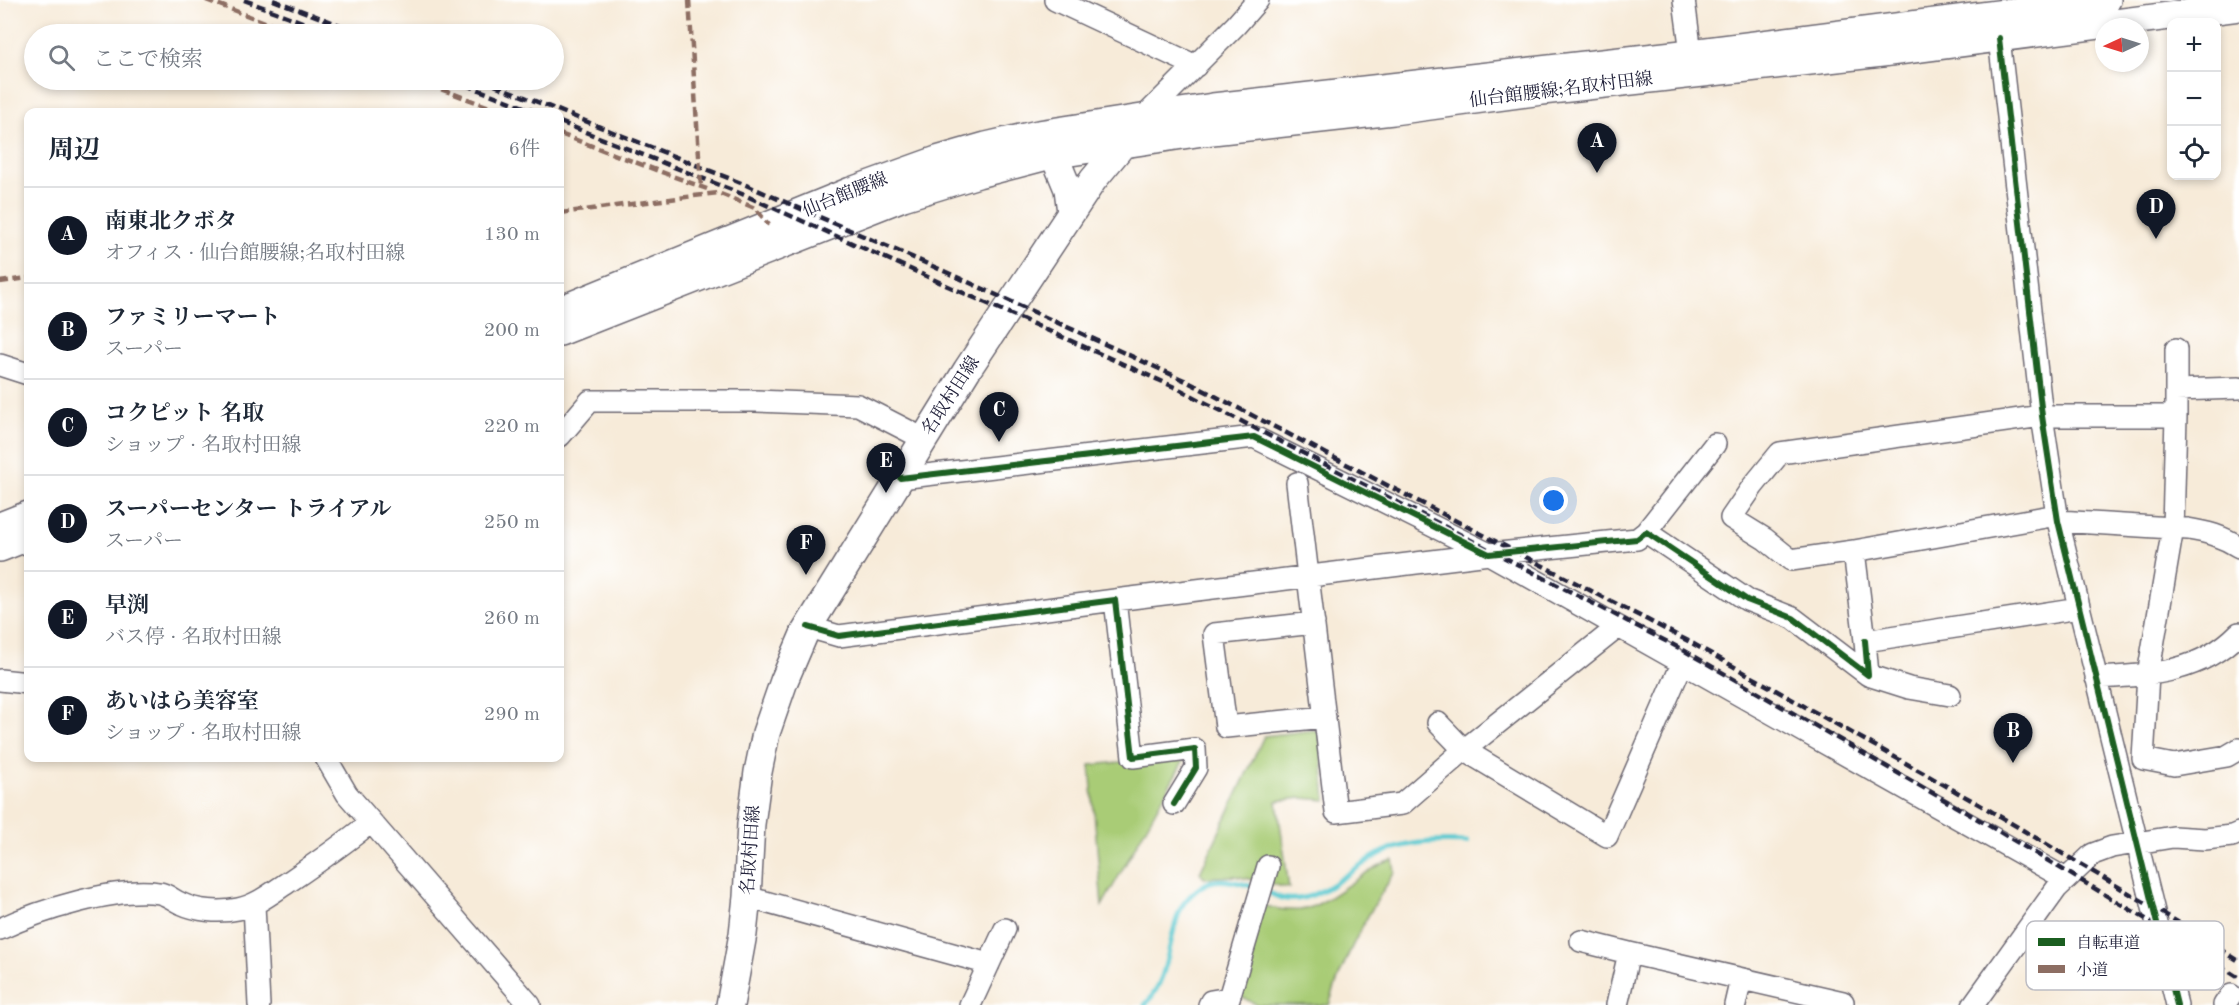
<!DOCTYPE html>
<html lang="ja">
<meta charset="utf-8">
<style>
:root{--surface:#fff;--page:#f6f6f7;--text:#1f2937;--muted:#747a83;--line:#e0e1e3;--accent:#111827}
body{margin:0;font-family:"Old Standard TT","Noto Serif JP",serif;background:var(--page);color:var(--text)}
.controls{position:absolute;right:18px;top:18px;display:grid;overflow:hidden;border-radius:12px;box-shadow:0 3px 9px #0003}
.controls button{width:54px;height:54px;display:grid;place-items:center;padding:0;border:0;border-bottom:2px solid var(--line);background:var(--surface);color:var(--text);font:30px sans-serif}
.compass{position:absolute;left:2095px;top:18px;width:54px;height:54px;border-radius:50%;background:var(--surface);box-shadow:0 3px 9px #0003;rotate:266deg}
.you{position:absolute;left:1554px;top:501px;width:21px;height:21px;margin:-15px;border:4px solid #fff;border-radius:50%;background:#1a73e8;box-shadow:0 0 0 9px #1a73e833}
.badge{display:grid;place-items:center;width:39px;height:39px;border-radius:50%;background:var(--accent);color:#fff;font-size:20px;font-weight:700}
.pin{position:absolute;translate:-50% -50px;filter:drop-shadow(0 2px 3px #0008)}
.pin::after{content:'';position:absolute;top:32px;width:21px;height:18px;background:inherit;clip-path:polygon(0 0,100% 0,50% 100%)}
.list{margin:0;padding:0;list-style:none}
h2{display:flex;justify-content:space-between;align-items:center;height:78px;margin:0;padding:0 24px;font-size:26px}
h2 small{font-size:20px;font-weight:400;color:var(--muted)}
.list li{display:grid;grid-template-columns:39px 1fr auto;gap:18px;align-items:center;box-sizing:border-box;height:96px;padding:0 24px;border-top:2px solid var(--line)}
.list b{display:block;font-size:22px;white-space:nowrap}
.list p{margin:0;font-size:20px;white-space:nowrap;color:var(--muted)}
.list em{font-size:20px;font-style:normal;color:var(--muted)}
.icon{flex:none;width:33px;height:33px;fill:none;stroke:currentColor;stroke-width:2;stroke-linecap:round;stroke-linejoin:round}
.map{position:relative;flex:none;width:2239px;height:1005px;overflow:hidden}
.search{position:absolute;background:var(--surface);box-shadow:0 3px 9px #0003;left:24px;top:24px;width:540px;height:66px;display:flex;align-items:center;gap:15px;box-sizing:border-box;padding:0 21px;border-radius:33px;color:var(--muted);font-size:22px}
.panel{position:absolute;background:var(--surface);box-shadow:0 3px 9px #0003;left:24px;top:108px;width:540px;height:654px;border-radius:12px}
.map>svg:first-child{display:block}
</style>
<div class="map">
<svg width="2239" height="1005" viewBox="0 0 2239 1005">
<rect width="100%" height="100%" fill="#fff"/>
<filter id="ink" filterUnits="userSpaceOnUse"><feTurbulence type="fractalNoise" baseFrequency=".0167" numOctaves="2"/><feDisplacementMap in="SourceGraphic" scale="12" xChannelSelector="R" yChannelSelector="G"/><feConvolveMatrix kernelMatrix="1 2 1 2 8 2 1 2 1" color-interpolation-filters="sRGB"/></filter>
<filter id="wash" filterUnits="userSpaceOnUse"><feTurbulence type="fractalNoise" baseFrequency=".008" numOctaves="4" result="noise"/><feDisplacementMap in="SourceGraphic" scale="24" xChannelSelector="R" yChannelSelector="G"/><feGaussianBlur stdDeviation="1.35" result="paint"/><feColorMatrix in="noise" values="0 0 0 0 0 0 0 0 0 0 0 0 0 0 0 0 0 1.4 0 .05"/><feComposite in="paint" operator="in"/></filter>
<g filter="url(#wash)">
<rect width="100%" height="100%" fill="#f7ebd9"/>
<!-- green -->
<path fill="#a9cc76" stroke="#667758" stroke-width="1.5" d="M1315,730L1320,733L1326,800L1301,798L1277,801L1289,888L1235,876L1204,878L1200,873L1264,736Z
M1186,756L1102,906L1090,765Z
M1393,860L1395,872C1367,914 1344,956 1329,1005H1258L1237,995L1263,905C1275,909 1287,911 1300,910C1328,907 1361,869 1393,860Z"/>
<g fill="none" stroke-linecap="round" stroke-linejoin="round">
<!-- stream -->
<path stroke="#5dcad1" stroke-width="5" d="M1264,891C1270,893 1275,896 1281,898C1319,908 1355,861 1389,850C1415,841 1441,841 1467,842
M1145,1005C1170,978 1167,942 1180,910C1184,900 1199,886 1210,882C1223,878 1243,883 1255,888"/>
</g>
</g>
<g filter="url(#ink)">
<g fill="none" stroke-linecap="round" stroke-linejoin="round">
<!-- minor casing -->
<g stroke="#6d6872" stroke-width="24">
<path id="minor" d="M1055,0L1196,66
M1684,0L1691,53
M1999,38L2042,416L2058,521L2177,1005
M1142,119L1236,25L1258,0
M2176,349V416L2173,528L2148,675L2143,759L2174,765L2227,756L2239,749
M0,365L28,374
M2176,390L2239,388
M560,436L590,401H756L858,405L924,439
M900,478L1254,437L1489,554L1637,539L1646,532L1747,600L1793,618L1868,675L1865,641
M1297,483L1336,812L1402,804L1464,750L1438,723
M2057,515L1854,551L1791,560L1765,539L1731,518L1753,486L1780,453L2042,416H2176
M2058,521L2188,529C2207,532 2222,536 2239,547
M1646,532L1715,444
M1854,551L1865,641L2079,608
M1115,600L1489,554L2066,879
M1314,623L1214,634L1226,727L1325,717
M808,627L839,636L1115,600L1133,757L1195,749L1196,768L1174,804
M1618,627L1464,750L1607,836L1682,664
M1868,675L1909,688L1950,695
M2096,678C2149,675 2199,674 2239,633
M0,680L28,683
M326,758L347,794L530,1005
M747,897L989,964
M254,905L259,1005
M0,929C38,911 117,886 159,893C167,894 173,900 180,903C197,911 219,913 238,909C258,905 273,892 290,881C318,862 345,843 371,822
M1581,941L1629,953
M970,1005L1005,929
M1209,1005L1211,1001L1229,998L1268,866
M1617,1005L1629,953L1843,1002L1842,1005
M1735,1005L1741,979
M1973,1005L2057,888L2093,854L2112,847L2173,837L2205,839L2232,836L2239,833
M2224,1005L2231,995"/>
</g>
<!-- major casing -->
<g stroke="#6d6872" stroke-width="30">
<path id="major" d="M1054,155L1068,189L1071,212
M560,310L851,191L937,160L986,146L1038,134L1213,107L1691,53L2107,0
M560,332L903,197L978,174L1051,155L1203,132L1393,111L1542,91L1882,53L2239,7
M0,526L28,515
M0,548L28,537
M730,1005L743,934L747,897L751,824L758,772L766,733L784,681L805,632L967,370L1093,180L1128,138"/>
</g>
<!-- minor -->
<use href="#minor" stroke="#fff" stroke-width="21"/>
<!-- major -->
<use href="#major" stroke="#fff" stroke-width="27"/>
<!-- rail -->
<path stroke="#22223b" stroke-width="4.5" stroke-dasharray="9 4.5" stroke-linecap="butt" d="M244,0L334,34
M273,0L364,34
M453,80L537,112
M482,80L746,185L946,272L1186,381L1690,642L1989,810L2181,924L2239,961
M560,122L742,194L1181,390L1685,651L1983,822L2176,937L2239,978"/>
<!-- quiet -->
<path stroke="#8d6e63" stroke-width="4.5" stroke-dasharray="9 4.5" stroke-linecap="butt" d="M206,0L297,34
M689,0L701,187
M416,80L503,112
M560,134L707,189
M560,213L718,193L755,208L769,225
M0,282L28,278"/>
<!-- cycleway casing -->
<g stroke="#fff" stroke-width="10">
<path id="cycleway" d="M1999,38L2042,416L2058,521L2177,1005
M900,478L1254,437L1489,554L1637,539L1646,532L1747,600L1793,618L1868,675L1865,641
M808,627L839,636L1115,600L1133,757L1195,749L1196,768L1174,804"/>
</g>
<!-- cycleway -->
<use href="#cycleway" stroke="#1b5e20" stroke-width="6"/>
</g>
</g>
<g text-anchor="middle" dominant-baseline="central" stroke-width="5" stroke-linejoin="round" paint-order="stroke">
<!-- street labels -->
<g font-size="18" fill="#22223b" stroke="#fff">
<text transform="translate(1561 90) rotate(-7)">仙台館腰線;名取村田線</text>
<text transform="translate(845 195) rotate(-22)">仙台館腰線</text>
<text transform="translate(951 396) rotate(-57)">名取村田線</text>
<text transform="translate(751 850) rotate(-86)">名取村田線</text>
</g>
</g>
<!-- legend -->
<rect x="2026" y="921" width="198" height="69" rx="9" fill="#fff" stroke="#bdbdc4" stroke-width="1.5"/>
<rect x="2038" y="938" width="27" height="8" fill="#1b5e20"/>
<rect x="2038" y="965" width="27" height="8" fill="#8d6e63"/>
<g font-size="16" fill="#22223b">
<text x="2076" y="948">自転車道</text>
<text x="2076" y="975">小道</text>
</g>
</svg>
<div class="controls">
<button>+</button>
<button>−</button>
<button><svg class="icon" aria-label="locate" viewBox="0 0 24 24"><circle cx="12" cy="12" r="6"/><path d="M12 2v4M12 18v4M2 12h4M18 12h4"/></svg></button>
</div>
<svg class="compass" viewBox="-18 -18 36 36"><path d="M0-13l5 13h-10z" fill="#e53935"/><path d="M0 13l5-13h-10z" fill="#747a83"/></svg>
<div class="you"></div>
<div class="pin badge" style="left:1597px;top:173px">A</div>
<div class="pin badge" style="left:2013px;top:763px">B</div>
<div class="pin badge" style="left:999px;top:442px">C</div>
<div class="pin badge" style="left:2156px;top:239px">D</div>
<div class="pin badge" style="left:886px;top:493px">E</div>
<div class="pin badge" style="left:806px;top:575px">F</div>
<div class="search"><svg class="icon" aria-label="search" viewBox="0 0 24 24"><circle cx="10" cy="10" r="6"/><path d="M15 15l6 6"/></svg>ここで検索</div>
<section class="panel">
<h2>周辺<small>6件</small></h2>
<ul class="list">
<li><span class="badge">A</span><div><b>南東北クボタ</b><p>オフィス · 仙台館腰線;名取村田線</p></div><em>130 m</em></li>
<li><span class="badge">B</span><div><b>ファミリーマート</b><p>スーパー</p></div><em>200 m</em></li>
<li><span class="badge">C</span><div><b>コクピット 名取</b><p>ショップ · 名取村田線</p></div><em>220 m</em></li>
<li><span class="badge">D</span><div><b>スーパーセンター トライアル</b><p>スーパー</p></div><em>250 m</em></li>
<li><span class="badge">E</span><div><b>早渕</b><p>バス停 · 名取村田線</p></div><em>260 m</em></li>
<li><span class="badge">F</span><div><b>あいはら美容室</b><p>ショップ · 名取村田線</p></div><em>290 m</em></li>
</ul>
</section>
</div>
